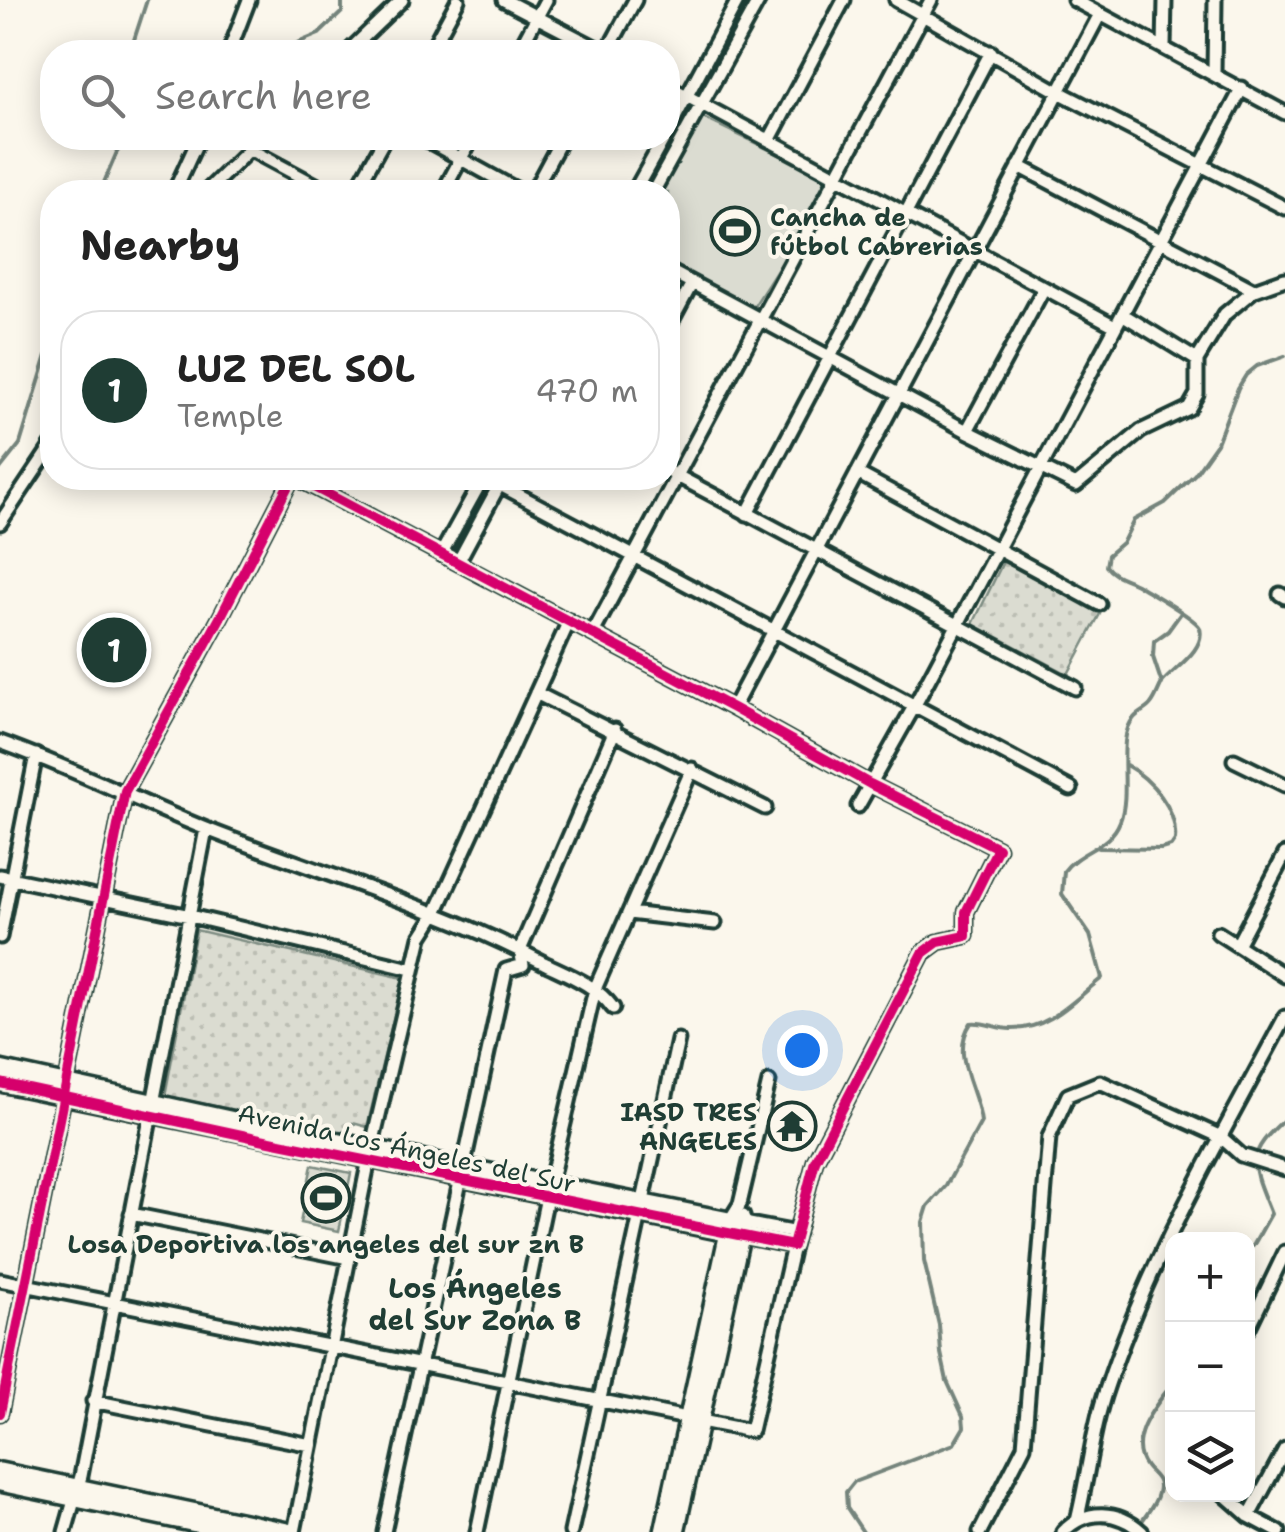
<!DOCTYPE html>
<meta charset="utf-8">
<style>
:root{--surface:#fff;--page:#f6f6f6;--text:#222;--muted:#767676;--line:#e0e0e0;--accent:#1f3d34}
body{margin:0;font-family:"Shantell Sans",sans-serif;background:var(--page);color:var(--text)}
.controls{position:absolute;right:30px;bottom:30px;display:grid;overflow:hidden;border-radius:20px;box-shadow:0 5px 25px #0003}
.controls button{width:90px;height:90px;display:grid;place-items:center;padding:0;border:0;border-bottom:2px solid var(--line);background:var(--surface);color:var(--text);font:50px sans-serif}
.you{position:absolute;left:802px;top:1050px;width:35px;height:35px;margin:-25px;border:8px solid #fff;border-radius:50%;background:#1a73e8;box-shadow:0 0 0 15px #1a73e833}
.badge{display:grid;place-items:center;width:65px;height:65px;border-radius:50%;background:var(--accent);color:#fff;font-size:32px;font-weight:700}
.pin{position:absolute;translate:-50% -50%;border:5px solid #fff;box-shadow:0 2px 10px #0006}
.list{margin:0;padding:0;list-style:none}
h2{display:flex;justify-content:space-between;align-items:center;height:130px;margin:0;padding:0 40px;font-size:42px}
h2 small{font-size:32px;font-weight:400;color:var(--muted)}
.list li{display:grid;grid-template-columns:65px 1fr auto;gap:30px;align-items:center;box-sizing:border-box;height:160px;margin:0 20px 20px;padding:0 20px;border:2px solid var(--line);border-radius:40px}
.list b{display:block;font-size:38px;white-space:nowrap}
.list p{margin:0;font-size:32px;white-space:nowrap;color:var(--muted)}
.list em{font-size:32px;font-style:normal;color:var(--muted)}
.icon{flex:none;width:55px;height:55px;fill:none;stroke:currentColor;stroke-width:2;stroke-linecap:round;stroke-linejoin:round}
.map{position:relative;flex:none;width:1285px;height:1532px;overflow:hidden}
.search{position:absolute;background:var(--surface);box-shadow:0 5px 25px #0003;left:40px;top:40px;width:640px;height:110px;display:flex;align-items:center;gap:25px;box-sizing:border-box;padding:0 35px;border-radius:40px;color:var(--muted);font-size:38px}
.panel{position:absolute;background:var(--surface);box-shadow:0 5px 25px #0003;left:40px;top:180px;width:640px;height:310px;border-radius:40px}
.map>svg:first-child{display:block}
</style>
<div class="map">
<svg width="1285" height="1532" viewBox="0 0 1285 1532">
<defs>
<pattern id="green-dots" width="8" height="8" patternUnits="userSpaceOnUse" patternTransform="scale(2.5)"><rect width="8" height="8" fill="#dbdcd1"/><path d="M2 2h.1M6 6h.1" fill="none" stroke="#bcbeb4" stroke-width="1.8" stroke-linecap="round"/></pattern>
</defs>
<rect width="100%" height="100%" fill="#fbf7ec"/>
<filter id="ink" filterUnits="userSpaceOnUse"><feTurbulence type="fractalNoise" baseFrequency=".01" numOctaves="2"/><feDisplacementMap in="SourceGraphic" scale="20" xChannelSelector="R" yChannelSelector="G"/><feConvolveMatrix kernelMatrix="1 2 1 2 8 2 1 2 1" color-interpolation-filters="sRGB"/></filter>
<g filter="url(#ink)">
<!-- green -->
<path fill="url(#green-dots)" stroke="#7d8c82" stroke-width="2.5" d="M1004,560L1101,612L1068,674L973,624Z
M196,930L403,978L367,1127L353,1123L350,1133L165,1096Z"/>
<!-- pitch -->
<path fill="#dbdcd1" stroke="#7d8c82" stroke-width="2.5" d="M695,114L834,181L749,314L668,270V192H659Z
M312,1165L351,1173L339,1231L300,1223Z"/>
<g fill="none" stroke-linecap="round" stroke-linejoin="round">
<!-- stream -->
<path stroke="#74847b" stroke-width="4" d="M136,52L133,43L147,0
M276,52L319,34L342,12V0
M108,138L116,150
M100,192L117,152L129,138
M0,469L20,444L52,339
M1162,684L1153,657L1154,641L1168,631L1181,613
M1098,848L1161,849L1171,846L1175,840C1178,809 1151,779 1126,765
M1248,1250L1253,1246L1271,1214C1252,1166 1243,1156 1285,1119
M1138,1527C1144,1517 1156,1504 1158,1493C1162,1479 1153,1476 1146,1467C1125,1439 1156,1405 1172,1384
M863,1532L847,1508L846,1492L854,1482L954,1444L964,1427L963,1416L947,1381L941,1353L939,1325L924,1261L923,1222L928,1206L946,1186L981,1122C978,1089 949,1055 971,1023C984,1021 997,1029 1011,1029C1049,1030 1074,1000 1102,978L1090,935L1062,894L1064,871C1079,850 1110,848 1120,821C1132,791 1115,737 1134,718C1139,712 1147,710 1151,704C1156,698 1158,690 1162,683C1173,669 1206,650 1200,628C1197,619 1149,592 1138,585C1126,578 1114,577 1106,566L1108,555L1123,542L1134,520L1165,503L1195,474L1217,443L1238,388L1246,375L1257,366L1285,356"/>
<!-- street casing -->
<g stroke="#1f3d34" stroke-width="19">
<path id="street" d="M504,0L604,52
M896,0L1057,91L1285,208
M1074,0L1285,113
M1164,47L1165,0
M229,52L249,0
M348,52L402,0
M430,52L458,0
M518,52L546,0
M607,52L635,0
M1214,73L1215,0
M668,86L1115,326
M668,131L738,0
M423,138L521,192
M770,139L844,0
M249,149L329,192
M1019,166L1254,290
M174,192L199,138
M206,192L261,138
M355,192L385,138
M443,192L472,138
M533,192L562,138
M634,192L664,138
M653,192L759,0
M668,270L967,431L1076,485L1141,431L1189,408L1197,394V360L1225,314L1254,290L1285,279
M1122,314L1197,360
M668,328L692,283
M967,431L1044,288
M668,471L1075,688
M857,473L1099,604
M297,478L733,708L870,784L998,848L966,912V936L938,942L923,953L815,1161L793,1246L742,1236
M487,478L1071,789
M747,514L991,52
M0,523L52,445
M441,554L483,478
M458,562L503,478
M1280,594L1285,597
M593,633L931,0
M536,693L765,808
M733,708L1100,14
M0,742C70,767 135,800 204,828C317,873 436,906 544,963C569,975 596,985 613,1008
M1234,760L1285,785
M858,806L915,705L1242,88
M0,876L190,916L411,969
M629,913L715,923
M1218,933L1285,976
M0,937L36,755
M1237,945L1285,854
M131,1214L349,1258
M743,1216L744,1223L797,1233
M730,1220L740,1204L769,1082
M0,1280L751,1431L793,1246
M1248,1329L1285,1252
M93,1401L311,1445
M0,1413L125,791L220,618L292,478
M1224,1494L1249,1516L1279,1532
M1249,1516L1285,1449
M1077,1521C1088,1477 1092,1430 1107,1387C1150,1257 1221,1138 1285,1017
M65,1532L81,1476L206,829
M294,1532L371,1149L421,937L435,915L569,621
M384,1532L506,970L523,965L520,950L615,730
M477,1532L547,1197L595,989L692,769
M571,1532L678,1040
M980,1532L1024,1446L1049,1137L1068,1095L1100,1082L1221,1137L1241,1155L1285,1169
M1063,1532C1086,1508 1118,1510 1142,1532"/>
</g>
<!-- secondary casing -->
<g stroke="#1f3d34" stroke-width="22">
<path id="secondary" d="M0,1069L266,1127L744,1223L676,1532
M0,1083L742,1236
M0,1471L292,1532
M0,1483L234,1532
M663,1532L730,1223"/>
</g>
<!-- street -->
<use href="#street" stroke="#fbf7ec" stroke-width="11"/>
<!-- secondary -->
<use href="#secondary" stroke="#fbf7ec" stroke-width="15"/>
<!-- cycleway casing -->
<g stroke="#fbf7ec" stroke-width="16">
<path id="cycleway" d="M0,1083L265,1140L793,1246L815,1161L923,953L938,942L966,936V912L998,848L870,784L733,708L297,478
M0,1413L125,791L220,618L292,478"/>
</g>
<!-- cycleway -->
<use href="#cycleway" stroke="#d6006c" stroke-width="10"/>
</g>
</g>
<!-- icons -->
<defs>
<g id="stadium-ring" transform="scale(2.5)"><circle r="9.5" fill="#fbf7ec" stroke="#1f3d34" stroke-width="1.5"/><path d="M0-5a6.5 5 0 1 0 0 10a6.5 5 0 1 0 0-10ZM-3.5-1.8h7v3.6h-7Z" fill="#1f3d34"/></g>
<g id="temple-ring" transform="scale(2.5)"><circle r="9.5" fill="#fbf7ec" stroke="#1f3d34" stroke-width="1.5"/><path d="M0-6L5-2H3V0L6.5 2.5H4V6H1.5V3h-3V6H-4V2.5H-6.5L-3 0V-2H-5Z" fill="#1f3d34"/></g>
</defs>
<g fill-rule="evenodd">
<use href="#stadium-ring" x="735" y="231"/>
<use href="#temple-ring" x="792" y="1126"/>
<use href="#stadium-ring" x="326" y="1198"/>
</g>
<g text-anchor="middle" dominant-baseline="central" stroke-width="8" stroke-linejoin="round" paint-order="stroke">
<!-- poi labels -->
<g font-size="25" font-weight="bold" fill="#1f3d34" stroke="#fbf7ec" text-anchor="start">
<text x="770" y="217">Cancha de<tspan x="770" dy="29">fútbol Cabrerias</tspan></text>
<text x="757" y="1112" text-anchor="end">IASD TRES<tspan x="757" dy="29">ANGELES</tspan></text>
<text x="326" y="1244" text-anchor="middle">Losa Deportiva los angeles del sur zn B</text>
</g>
<!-- street labels -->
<g font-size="25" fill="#1f3d34" stroke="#fbf7ec">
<text transform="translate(407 1148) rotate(12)">Avenida Los Ángeles del Sur</text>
</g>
<!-- neighbourhood labels -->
<g font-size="28" font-weight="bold" fill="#1f3d34" stroke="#fbf7ec">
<text x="475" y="1288">Los Ángeles<tspan x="475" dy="32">del Sur Zona B</tspan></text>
</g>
</g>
</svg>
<div class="controls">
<button>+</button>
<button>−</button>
<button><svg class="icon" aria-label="layers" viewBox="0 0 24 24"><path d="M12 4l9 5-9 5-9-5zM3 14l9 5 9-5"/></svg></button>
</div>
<div class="you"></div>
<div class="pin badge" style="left:114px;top:650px">1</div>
<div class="search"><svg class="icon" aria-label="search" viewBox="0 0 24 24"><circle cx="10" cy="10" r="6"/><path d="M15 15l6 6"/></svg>Search here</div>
<section class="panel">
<h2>Nearby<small></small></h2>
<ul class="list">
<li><span class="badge">1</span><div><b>LUZ DEL SOL</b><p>Temple</p></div><em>470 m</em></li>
</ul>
</section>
</div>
